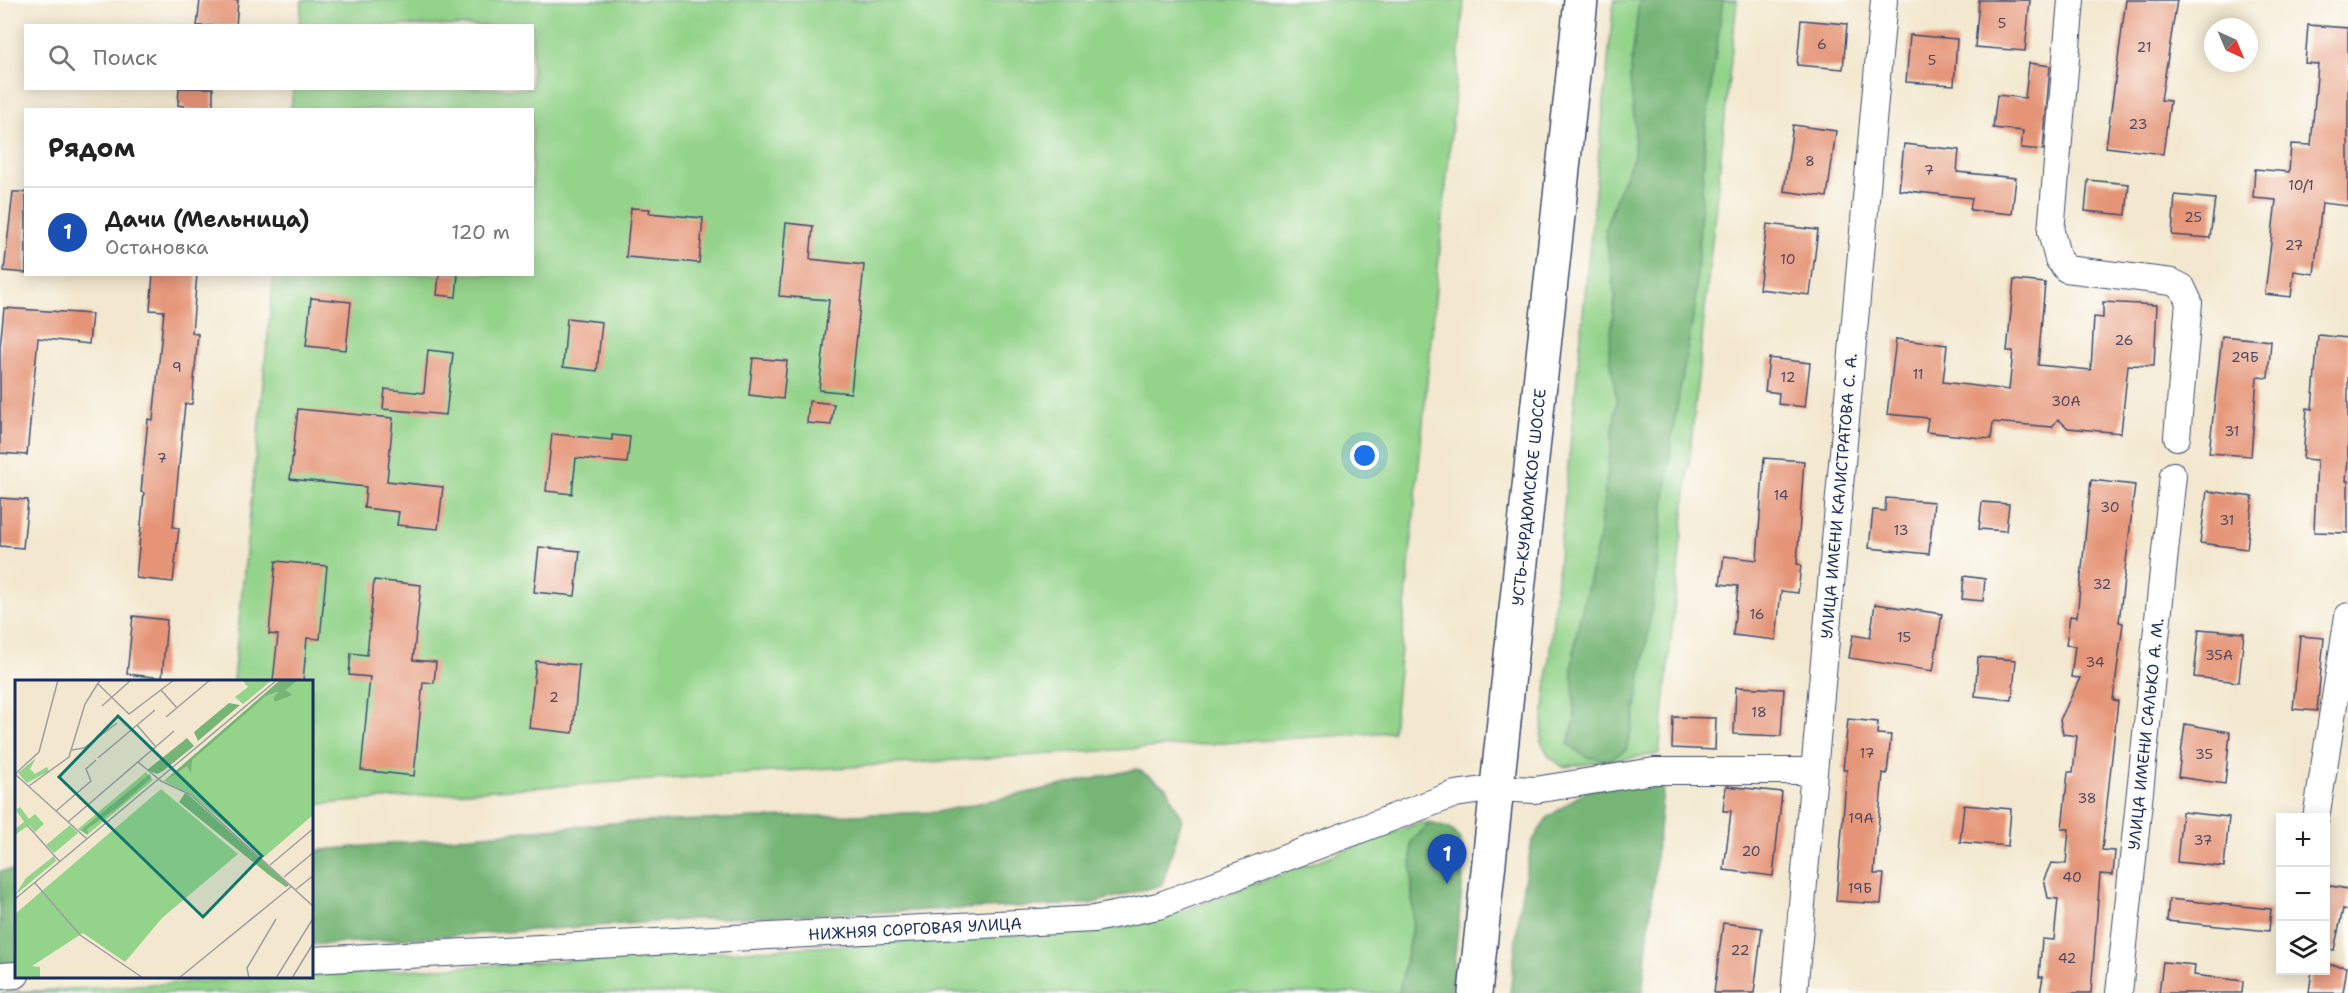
<!DOCTYPE html>
<html lang="ru">
<meta charset="utf-8">
<style>
:root{--surface:#fff;--page:#f2f2f2;--text:#222;--muted:#767676;--line:#e0e0e0;--accent:#c8321e}
body{margin:0;font-family:"Shantell Sans",sans-serif;background:var(--page);color:var(--text)}
.controls{position:absolute;right:18px;bottom:18px;display:grid;overflow:hidden;border-radius:0px;box-shadow:0 3px 15px #0003}
.controls button{width:54px;height:54px;display:grid;place-items:center;padding:0;border:0;border-bottom:2px solid var(--line);background:var(--surface);color:var(--text);font:30px sans-serif}
.compass{position:absolute;left:2204px;top:18px;width:54px;height:54px;border-radius:50%;background:var(--surface);box-shadow:0 3px 15px #0003;rotate:136deg}
.you{position:absolute;left:1365px;top:456px;width:21px;height:21px;margin:-15px;border:4px solid #fff;border-radius:50%;background:#1a73e8;box-shadow:0 0 0 9px #1a73e833}
.badge{display:grid;place-items:center;width:39px;height:39px;border-radius:50%;background:var(--accent);color:#fff;font-size:20px;font-weight:700}
.pin{position:absolute;translate:-50% -50px;filter:drop-shadow(0 2px 3px #0008)}
.pin::after{content:'';position:absolute;top:32px;width:21px;height:18px;background:inherit;clip-path:polygon(0 0,100% 0,50% 100%)}
.list{margin:0;padding:0;list-style:none}
h2{display:flex;justify-content:space-between;align-items:center;height:78px;margin:0;padding:0 24px;font-size:26px}
h2 small{font-size:20px;font-weight:400;color:var(--muted)}
.list li{display:grid;grid-template-columns:39px 1fr auto;gap:18px;align-items:center;box-sizing:border-box;height:90px;padding:0 24px;border-top:2px solid var(--line)}
.list b{display:block;font-size:22px;white-space:nowrap}
.list p{margin:0;font-size:20px;white-space:nowrap;color:var(--muted)}
.list em{font-size:20px;font-style:normal;color:var(--muted)}
.icon{flex:none;width:33px;height:33px;fill:none;stroke:currentColor;stroke-width:2;stroke-linecap:round;stroke-linejoin:round}
.map{position:relative;flex:none;width:2348px;height:993px;overflow:hidden}
.search{position:absolute;background:var(--surface);box-shadow:0 3px 15px #0003;left:24px;top:24px;width:510px;height:66px;display:flex;align-items:center;gap:15px;box-sizing:border-box;padding:0 21px;border-radius:0px;color:var(--muted);font-size:22px}
.panel{position:absolute;background:var(--surface);box-shadow:0 3px 15px #0003;left:24px;top:108px;width:510px;height:168px;border-radius:0px}
.map>svg:first-child{display:block}
</style>
<div class="map">
<svg width="2348" height="993" viewBox="0 0 2348 993">
<rect width="100%" height="100%" fill="#fdfcf7"/>
<filter id="ink" filterUnits="userSpaceOnUse"><feTurbulence type="fractalNoise" baseFrequency=".0167" numOctaves="2"/><feDisplacementMap in="SourceGraphic" scale="12" xChannelSelector="R" yChannelSelector="G"/><feConvolveMatrix kernelMatrix="1 2 1 2 8 2 1 2 1" color-interpolation-filters="sRGB"/></filter>
<filter id="wash" filterUnits="userSpaceOnUse"><feTurbulence type="fractalNoise" baseFrequency=".008" numOctaves="4" result="noise"/><feDisplacementMap in="SourceGraphic" scale="24" xChannelSelector="R" yChannelSelector="G"/><feGaussianBlur stdDeviation="1.35" result="paint"/><feColorMatrix in="noise" values="0 0 0 0 0 0 0 0 0 0 0 0 0 0 0 0 0 1.4 0 .05"/><feComposite in="paint" operator="in"/></filter>
<g filter="url(#wash)">
<rect width="100%" height="100%" fill="#f3e8cf"/>
<!-- green -->
<path fill="#93d38a" stroke="#578174" stroke-width="1.5" d="M302,0H1464L1393,732L479,791L312,805V681H233L274,275L532,274V110L291,109L293,89L532,88V26L299,25Z
M1614,0H1737L1659,754L1563,767L1549,756L1541,741Z
M1419,823H1430L1411,842L1413,923L1399,993H0L1092,931L1161,919Z"/>
<!-- forest -->
<path fill="#76b576" stroke="#48726a" stroke-width="1.5" d="M1639,0H1723L1706,125L1695,307L1672,434L1654,594L1634,720L1626,750L1609,760L1586,757L1568,744L1575,720L1572,668L1576,635L1598,543L1617,401L1609,350L1615,296L1605,229L1618,192L1634,156L1635,126L1630,78Z
M1137,769L1166,787L1182,819L1162,885L1089,904L698,919L312,945V851L612,823L937,812Z
M1664,780L1642,993H1510L1521,896L1532,842L1547,818L1587,790Z
M1430,823C1455,830 1461,832 1465,858L1451,993H1399L1413,923L1411,842Z
M16,870V963L0,964V871Z"/>
<g id="blocks">
<!-- building -->
<path fill="#e59477" d="M200,0H238L236,26H197Z
M1979,0H2030L2025,51L1975,47Z
M2126,0H2177L2161,100L2170,101L2163,154L2106,147Z
M1801,20L1847,24L1843,69L1797,65Z
M2308,25L2348,28V206L2322,203L2314,274L2294,271L2291,297L2265,294L2276,200L2253,198L2255,169L2289,172L2291,144L2311,145L2318,64L2305,63Z
M1910,35L1957,39L1954,85L1906,82Z
M2029,63L2050,66L2043,150L2021,148L2023,131L1993,128L1997,95L2025,98Z
M179,88H213V110H183L184,106L178,105Z
M1793,125L1836,131L1827,197L1784,191Z
M1904,144L1959,150L1957,172L2016,178L2012,214L1970,210L1972,198L1899,190Z
M2088,180L2129,184L2126,215L2085,211Z
M13,192H26V273L4,271Z
M2175,195L2215,199L2210,238L2172,235Z
M631,208L650,209L649,213L703,218L699,263L626,257Z
M786,223L813,226L810,259L864,265L851,393L819,390L829,300L779,296Z
M1767,224L1818,230L1810,295L1759,289Z
M153,274H197L192,333L198,334L192,404H185L173,527L179,528L173,582L136,578L144,493L141,492L148,419L153,420L164,311L150,310Z
M439,274H458L456,297L437,295Z
M2014,280L2045,283L2038,365L2091,370L2094,317L2103,318V302L2157,305L2154,366L2128,365L2121,433L2068,428L2058,419L2052,427L1993,422L1991,439L1926,432L1928,418L1887,414L1896,339L1947,345L1943,382L2009,390L2013,351H2007Z
M311,298L351,302L346,350L306,346Z
M4,308L92,314L89,344L38,338L27,455L0,453V347Z
M567,318L602,322L597,371L563,367Z
M2318,335L2348,338V459L2346,481H2348V533L2314,532L2317,460L2303,459L2307,408L2312,409Z
M2222,336L2271,341L2268,378L2257,377L2251,456L2209,453Z
M428,350L453,353L446,415L383,409L385,389L424,393Z
M753,358L787,361L783,399L749,395Z
M1769,358L1810,363L1805,407L1778,404L1779,393L1765,391Z
M809,401L834,404L831,425L807,423Z
M298,409L393,418L387,481L443,487L438,529L397,525L399,512L364,508L366,487L290,479Z
M552,434L612,440V435L630,437L627,463L576,458L572,494L546,491Z
M1764,458L1804,461L1797,564L1801,565L1798,593L1781,591L1776,640L1733,635L1738,586L1720,584L1724,556L1757,560Z
M2091,480L2135,485L2119,622L2123,623L2113,700L2118,701L2102,850L2115,851L2113,875L2100,874L2091,993H2040L2043,977H2039L2042,939L2054,940L2058,899L2048,898L2044,879L2051,863L2066,864L2069,829H2062L2068,772H2073L2077,736L2063,734L2060,720L2080,678L2071,677L2075,646L2066,645L2070,616L2077,617Z
M2207,491L2253,497L2247,549L2200,543Z
M0,498L28,500L23,548L0,546Z
M1886,498L1934,502L1929,554L1869,548L1873,510L1885,511Z
M1982,502L2009,504L2006,531L1979,529Z
M539,547L580,551L575,596L534,592Z
M276,561L327,566L320,639L307,638L303,681H273L278,635L269,634Z
M1964,576L1985,579L1983,601L1962,599Z
M374,580L421,585L413,660L436,662L434,683L423,682L414,776L361,770L370,677L349,675L351,653L367,655Z
M1875,604L1942,614L1933,671L1849,658L1853,635L1870,638Z
M133,616L167,620L162,678L127,674Z
M2199,629L2244,633L2239,682L2194,677Z
M2300,636L2324,638L2317,711L2293,709Z
M1978,657L2016,660L2012,700L1975,696Z
M536,661L579,665L573,733L529,728Z
M1736,687L1784,689L1781,736L1734,734Z
M1673,717L1716,718L1715,750L1672,748Z
M1848,719L1878,722L1877,734L1891,735L1887,774L1883,773L1874,874H1884L1881,904L1836,901L1847,770H1843Z
M2185,724L2230,732L2225,784L2178,777Z
M1726,786L1782,792L1773,876L1724,870L1731,811H1723Z
M1964,805L2011,809L2008,846L1960,842Z
M2182,812L2229,817L2224,867L2177,862Z
M2325,885L2348,889V910L2343,909L2334,950H2325Z
M2169,899L2271,909L2269,931L2167,921Z
M1723,923L1762,928L1754,993H1714Z
M2163,962L2195,965L2194,975L2243,981L2242,993H2159Z
M2325,964L2347,967L2343,993H2309L2312,970H2325Z"/>
</g>
</g>
<g filter="url(#ink)">
<use href="#blocks" fill-opacity="0" stroke="#3b4b6f" stroke-width="1.5"/>
<g fill="none" stroke-linecap="round" stroke-linejoin="round">
<!-- minor casing -->
<g stroke="#3b4b6f" stroke-width="28">
<path id="minor" d="M2071,0L2051,232L2058,259L2066,269L2172,282L2182,287L2189,302L2177,437
M2316,818L2348,616
M312,960L1094,919L1158,906L1455,794L1497,788L1535,790L1654,771H1813
M0,976L16,975
M1794,993L1884,0
M2119,993L2173,475"/>
</g>
<!-- primary casing -->
<g stroke="#3b4b6f" stroke-width="36">
<path id="primary" d="M1475,993L1581,0"/>
</g>
<!-- minor -->
<use href="#minor" stroke="#fff" stroke-width="26"/>
<!-- primary -->
<use href="#primary" stroke="#fff" stroke-width="33"/>
</g>
</g>
<g text-anchor="middle" dominant-baseline="central" stroke-width="4.5" stroke-linejoin="round" paint-order="stroke">
<!-- number labels -->
<g font-size="14" fill="#4e4864">
<text x="2002" y="23">5</text>
<text x="1822" y="44">6</text>
<text x="2144" y="47">21</text>
<text x="1932" y="60">5</text>
<text x="2138" y="124">23</text>
<text x="1810" y="161">8</text>
<text x="1929" y="170">7</text>
<text x="2301" y="185">10/1</text>
<text x="2193" y="217">25</text>
<text x="2294" y="245">27</text>
<text x="1788" y="259">10</text>
<text x="2124" y="340">26</text>
<text x="2245" y="357">29Б</text>
<text x="177" y="367">9</text>
<text x="1918" y="374">11</text>
<text x="1788" y="377">12</text>
<text x="2066" y="401">30А</text>
<text x="2232" y="431">31</text>
<text x="162" y="458">7</text>
<text x="1781" y="495">14</text>
<text x="2110" y="507">30</text>
<text x="2227" y="520">31</text>
<text x="1901" y="530">13</text>
<text x="2102" y="584">32</text>
<text x="1757" y="614">16</text>
<text x="1904" y="637">15</text>
<text x="2219" y="655">35А</text>
<text x="2095" y="662">34</text>
<text x="554" y="697">2</text>
<text x="1759" y="712">18</text>
<text x="1867" y="753">17</text>
<text x="2204" y="754">35</text>
<text x="2087" y="798">38</text>
<text x="1861" y="818">19А</text>
<text x="2203" y="840">37</text>
<text x="1751" y="851">20</text>
<text x="2072" y="877">40</text>
<text x="1860" y="888">19Б</text>
<text x="1740" y="950">22</text>
<text x="2067" y="958">42</text>
</g>
<!-- street labels -->
<g font-size="16" fill="#1b2f5e" stroke="#fdfcf7">
<text transform="translate(1839 496) rotate(-85)">УЛИЦА ИМЕНИ КАЛИСТРАТОВА С. А.</text>
<text transform="translate(1529 497) rotate(-84)">УСТЬ-КУРДЮМСКОЕ ШОССЕ</text>
<text transform="translate(2146 734) rotate(-84)">УЛИЦА ИМЕНИ САЛЬКО А. М.</text>
<text transform="translate(915 929) rotate(-3)">НИЖНЯЯ СОРГОВАЯ УЛИЦА</text>
</g>
</g>
<!-- overview -->
<g transform="translate(15 680)">
<rect width="298" height="298" fill="#f3e8cf"/>
<path d="M227,0H257L228,24L220,17L233,7ZM283,0H298V135L249,177L177,115L149,101L251,16L264,12L258,19L260,22L278,15L271,10ZM21,78L15,89L20,94L32,87L34,91L12,103L3,93ZM131,92L138,100L72,155L63,149ZM146,109L223,174L147,238L110,282L68,253L17,286L25,287V298H0V234ZM5,127L14,139L20,134L29,144L20,152L14,145L0,155V149L9,142L1,130ZM55,145L63,153L39,173L31,165ZM39,176L41,181L0,215L11,198Z" fill="#93d38a"/>
<path d="M265,0H283L271,10L278,15L260,22L258,19L263,12L251,16L177,80L176,93L172,86L149,101ZM214,23L225,25L183,61L179,52ZM172,58L179,66L148,91L142,94L132,90ZM135,94L136,98L103,127L72,149L73,154L66,150ZM170,113L175,116L274,205L271,207L254,195L164,122Z" fill="#76b576"/>
<path fill="none" stroke="#9d9ea2" stroke-width="1.5" d="M83,4L114,34L159,0M146,10L162,28M87,26L116,0M151,37L195,0M122,45L140,66M57,70L69,68L102,43M83,78L140,30M123,82L146,101L176,115L299,227M0,94L24,72L43,0M0,94L72,159M14,106L54,77L70,24L85,0M41,131L76,101L71,89L81,80M53,142L159,51M12,145L45,182M255,185L299,148M269,197L299,172M20,203L65,255L128,298M280,210L299,195M0,219L262,0M164,298L277,206M234,298L232,288L261,239M261,298L299,237M277,298L299,262"/>
<path fill="#0f766e" fill-opacity="0.15" stroke="#0f766e" stroke-width="3" d="M103,36L247,176L188,237L44,97Z"/>
<rect width="298" height="298" fill="none" stroke="#1b2f5e" stroke-width="3"/>
</g>
</svg>
<div class="controls">
<button>+</button>
<button>−</button>
<button><svg class="icon" aria-label="layers" viewBox="0 0 24 24"><path d="M12 4l9 5-9 5-9-5zM3 14l9 5 9-5"/></svg></button>
</div>
<svg class="compass" viewBox="-18 -18 36 36"><path d="M0-13l5 13h-10z" fill="#e53935"/><path d="M0 13l5-13h-10z" fill="#767676"/></svg>
<div class="you"></div>
<div class="pin badge" style="left:1447px;top:884px;background:#1a4fb4">1</div>
<div class="search"><svg class="icon" aria-label="search" viewBox="0 0 24 24"><circle cx="10" cy="10" r="6"/><path d="M15 15l6 6"/></svg>Поиск</div>
<section class="panel">
<h2>Рядом<small></small></h2>
<ul class="list">
<li><span class="badge" style="background:#1a4fb4">1</span><div><b>Дачи (Мельница)</b><p>Остановка</p></div><em>120 m</em></li>
</ul>
</section>
</div>
